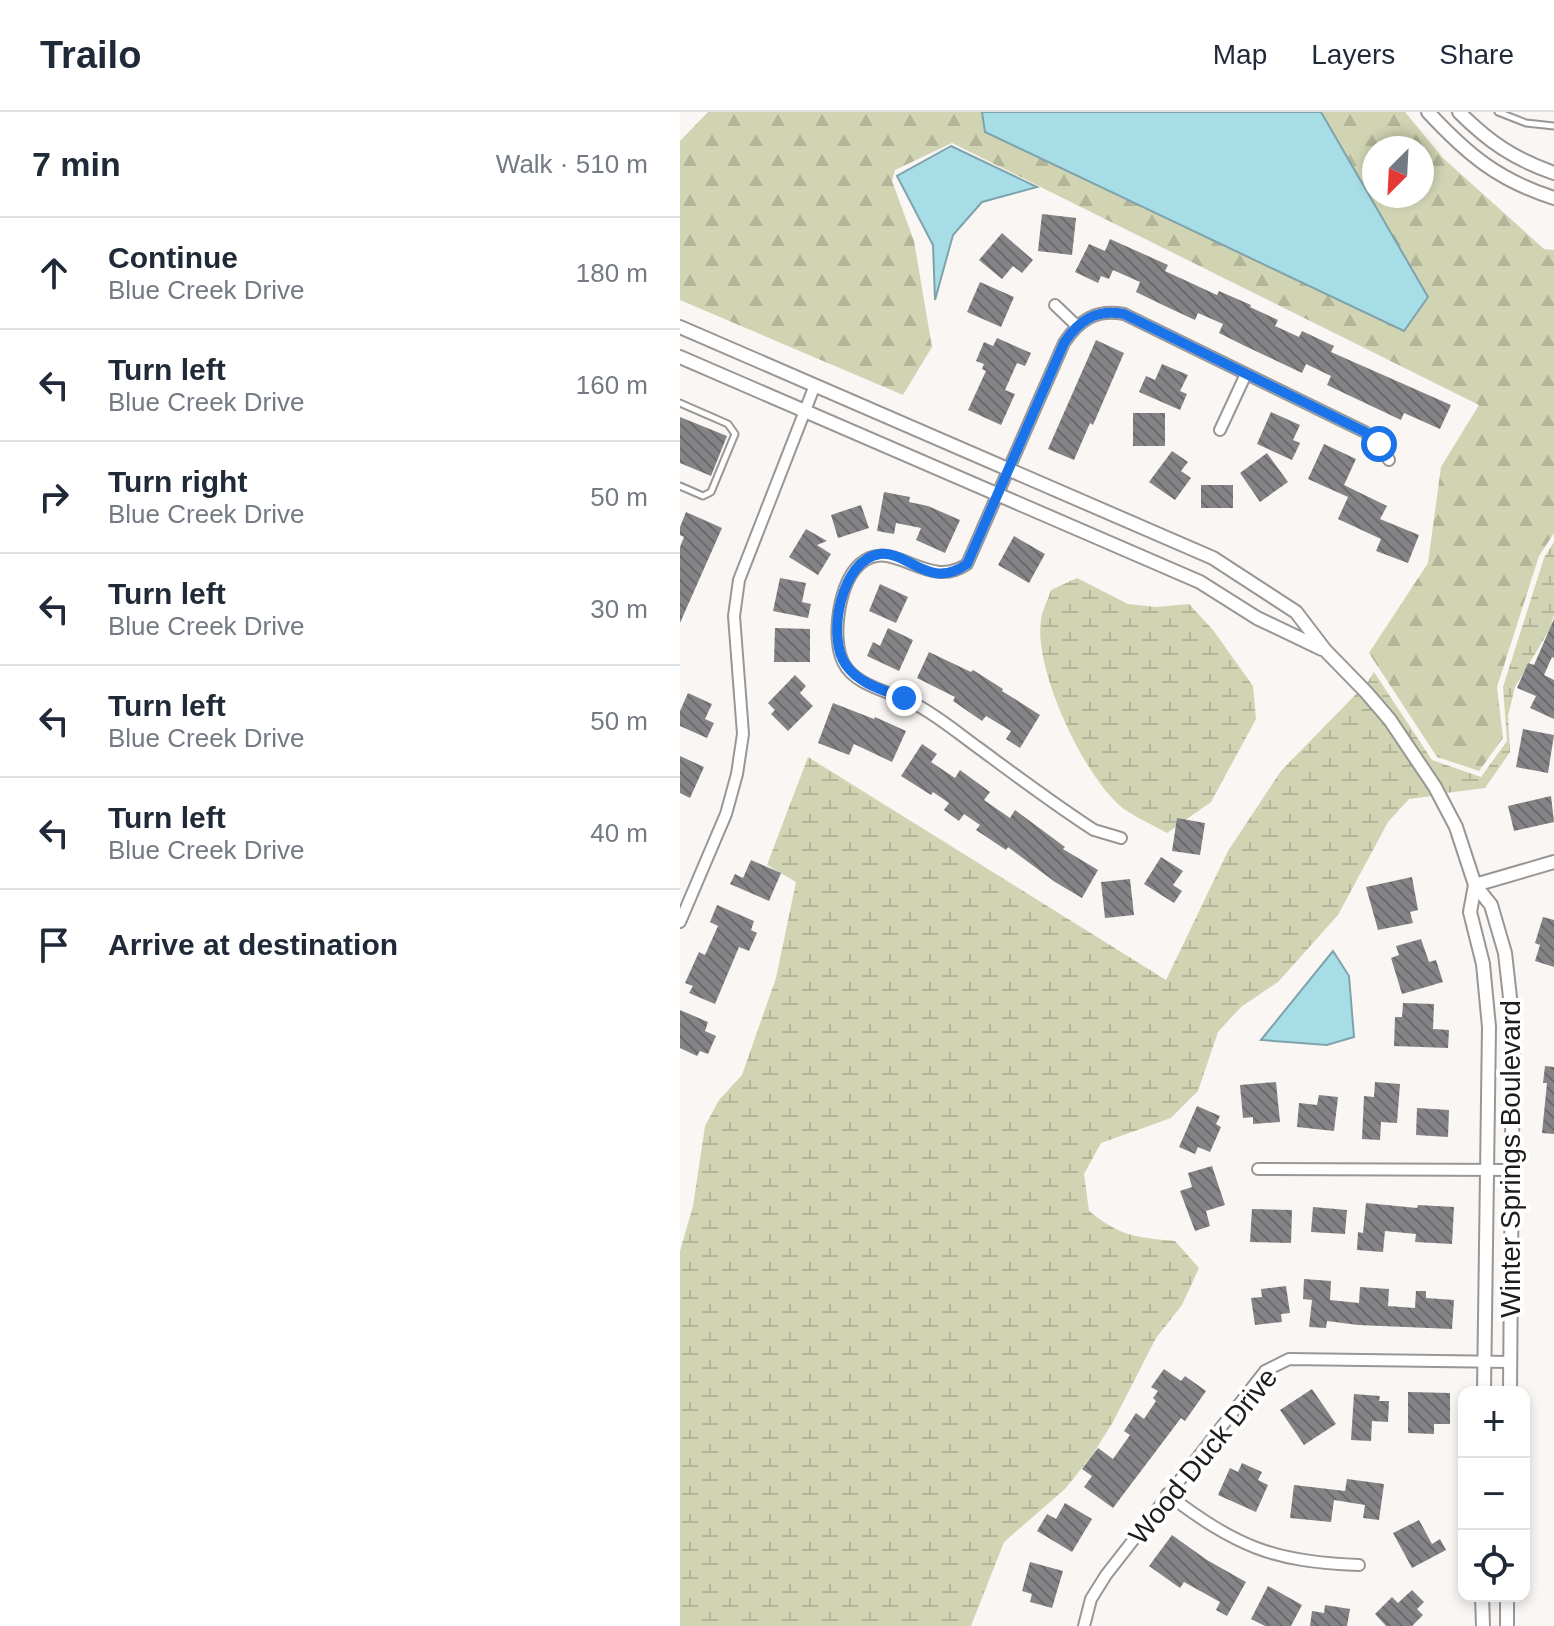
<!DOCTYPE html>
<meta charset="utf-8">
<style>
:root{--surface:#fff;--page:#f6f6f7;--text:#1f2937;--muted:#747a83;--line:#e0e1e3}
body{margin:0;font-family:Helvetica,sans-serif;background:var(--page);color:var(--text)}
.controls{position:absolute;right:24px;bottom:24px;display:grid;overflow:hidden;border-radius:16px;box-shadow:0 4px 12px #0003}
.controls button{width:72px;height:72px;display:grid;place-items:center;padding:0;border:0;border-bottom:2px solid var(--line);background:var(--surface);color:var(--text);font:40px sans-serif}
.compass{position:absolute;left:682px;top:24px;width:72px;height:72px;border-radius:50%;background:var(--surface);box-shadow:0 4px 12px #0003;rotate:204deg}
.stop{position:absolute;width:24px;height:24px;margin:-18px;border:6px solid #1a73e8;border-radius:50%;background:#fff}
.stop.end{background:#1a73e8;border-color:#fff;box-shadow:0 2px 8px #0008}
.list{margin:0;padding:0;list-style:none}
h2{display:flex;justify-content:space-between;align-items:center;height:104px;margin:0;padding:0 32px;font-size:34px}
h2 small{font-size:26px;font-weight:400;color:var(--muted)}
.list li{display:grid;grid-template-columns:52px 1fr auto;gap:24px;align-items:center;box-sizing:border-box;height:112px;padding:0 32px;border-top:2px solid var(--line)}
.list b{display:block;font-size:30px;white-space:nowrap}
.list p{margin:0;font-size:26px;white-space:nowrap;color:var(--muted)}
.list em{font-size:26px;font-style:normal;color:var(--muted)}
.icon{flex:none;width:44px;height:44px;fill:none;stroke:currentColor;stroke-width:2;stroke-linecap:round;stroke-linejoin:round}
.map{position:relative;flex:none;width:874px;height:1514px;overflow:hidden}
header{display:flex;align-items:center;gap:48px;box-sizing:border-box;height:112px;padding:0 40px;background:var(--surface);border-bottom:2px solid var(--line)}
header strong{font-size:38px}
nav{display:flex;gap:44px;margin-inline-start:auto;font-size:28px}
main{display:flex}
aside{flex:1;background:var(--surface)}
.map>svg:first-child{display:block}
</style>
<header>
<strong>Trailo</strong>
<nav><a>Map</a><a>Layers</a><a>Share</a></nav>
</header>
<main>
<aside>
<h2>7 min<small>Walk · 510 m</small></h2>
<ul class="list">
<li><svg class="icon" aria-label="ahead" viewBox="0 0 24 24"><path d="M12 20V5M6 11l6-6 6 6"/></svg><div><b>Continue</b><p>Blue Creek Drive</p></div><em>180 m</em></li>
<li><svg class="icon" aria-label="left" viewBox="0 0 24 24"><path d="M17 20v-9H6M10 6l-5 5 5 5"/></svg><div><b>Turn left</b><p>Blue Creek Drive</p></div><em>160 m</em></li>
<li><svg class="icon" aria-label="right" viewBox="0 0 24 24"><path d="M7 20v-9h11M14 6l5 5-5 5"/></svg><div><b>Turn right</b><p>Blue Creek Drive</p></div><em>50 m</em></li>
<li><svg class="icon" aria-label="left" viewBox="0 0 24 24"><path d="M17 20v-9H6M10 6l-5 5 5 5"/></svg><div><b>Turn left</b><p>Blue Creek Drive</p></div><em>30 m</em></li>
<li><svg class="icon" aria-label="left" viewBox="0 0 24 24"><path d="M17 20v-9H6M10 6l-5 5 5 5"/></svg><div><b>Turn left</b><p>Blue Creek Drive</p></div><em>50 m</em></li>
<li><svg class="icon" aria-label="left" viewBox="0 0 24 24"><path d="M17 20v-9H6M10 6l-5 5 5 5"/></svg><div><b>Turn left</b><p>Blue Creek Drive</p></div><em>40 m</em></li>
<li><svg class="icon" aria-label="arrive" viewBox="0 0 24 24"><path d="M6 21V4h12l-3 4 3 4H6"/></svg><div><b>Arrive at destination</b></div></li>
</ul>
</aside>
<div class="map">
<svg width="874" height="1514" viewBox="0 0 874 1514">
<defs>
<pattern id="forest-firs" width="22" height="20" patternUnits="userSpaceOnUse" patternTransform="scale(2)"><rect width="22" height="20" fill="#d1d4b3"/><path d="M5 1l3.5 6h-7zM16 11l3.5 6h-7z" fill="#b3b599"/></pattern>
<pattern id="wetland-marsh" width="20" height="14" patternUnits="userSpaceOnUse" patternTransform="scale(2)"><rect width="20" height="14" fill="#d1d4b3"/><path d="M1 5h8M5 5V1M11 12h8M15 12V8" fill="none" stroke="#b3b599"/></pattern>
<pattern id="building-back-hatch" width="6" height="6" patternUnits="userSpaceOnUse" patternTransform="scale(2)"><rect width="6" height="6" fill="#848386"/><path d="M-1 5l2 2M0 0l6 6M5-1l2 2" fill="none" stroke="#6b6a6d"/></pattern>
</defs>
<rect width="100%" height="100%" fill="#f9f6f3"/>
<!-- forest -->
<path fill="url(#forest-firs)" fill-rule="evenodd" d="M28,0H725L763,46L864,137L874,138V421L859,444L817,575L823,626L799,659L757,645L689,541L748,451L761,355L799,293L272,31L215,58L212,69L234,129L252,235L223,283L0,188V29ZM694,36H742V84H694Z"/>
<!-- wetland -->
<path fill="url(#wetland-marsh)" d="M874,430V502L870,517L835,575L828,604L830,640L805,676L766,681L718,608L687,571L694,560L752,648L801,665L827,629L823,575L864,446Z
M397,466L448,492L476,495L509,492L533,518L573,574L576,607L531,690L487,721C473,713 457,706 444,697C405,668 353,556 361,508C362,498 368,488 371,478Z
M678,580L705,613L752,684L729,687L708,710L658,803L598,870L561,895L538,920L518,979L491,1006L421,1031L404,1062L409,1099C441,1125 455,1125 495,1129L519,1156L502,1193L476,1226L433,1310L413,1342L385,1377L324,1430L291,1514H0V1139L13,1094L25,1014L39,988L62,963L96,866L116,770L87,753L128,645L486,868L548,739L601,659Z"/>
<!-- water -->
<path fill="#a7dde7" stroke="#7ea3aa" stroke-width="2" d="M302,0H641L748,185L724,219L305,20Z
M271,34L357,75L302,90L273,123L255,188L253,133L217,64Z
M653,839L669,864L674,925L647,933L581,928Z"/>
<!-- building -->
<path fill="url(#building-back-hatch)" d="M362,102L396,106L392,143L358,139Z
M322,121L353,148L342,161L333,154L322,167L299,148Z
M430,127L488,153L485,159L537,183L539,179L571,193L570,195L598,208L595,214L619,225L622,219L654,234L651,240L771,293L760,317L724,301L721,308L647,273L651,264L626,252L622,261L565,234L539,221L543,212L518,201L515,208L487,195L456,180L460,170L433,158L429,167L421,164L418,171L395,160L409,132L425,139Z
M300,170L334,185L321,215L287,200Z
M317,226L351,241L345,254L337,251L325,278L335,282L321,313L288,298L306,259L302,257L304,252L296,249L304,230L313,234Z
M416,228L444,241L413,313L410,311L394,348L368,337Z
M482,252L508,263L500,279L507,282L500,298L459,280L466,264L475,268Z
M591,300L620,313L613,328L620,331L612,348L577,332Z
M453,301H485V334H453Z
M0,305L47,324L31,364L0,351Z
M644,332L676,347L664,373L707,394L700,407L739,423L728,451L696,439L701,427L658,407L668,385L628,367Z
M492,339L508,350L501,359L511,366L495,388L469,370Z
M587,341L608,370L580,390L560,361Z
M521,373H553V396H521Z
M204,380L230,385L229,390L248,394L280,408L265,441L236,428L241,416L216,411L214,422L197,419Z
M181,393L189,416L158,426L151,403Z
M6,400L42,416L0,511V435L4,425L0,423V415Z
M126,417L147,429L137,433L151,442L138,463L109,445Z
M334,424L365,442L349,471L318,453Z
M100,466L126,471L122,490L131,492L128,506L93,499Z
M200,472L228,485L216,511L189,499Z
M874,507V546L872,545L864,563L874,568V607L850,596L856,584L837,576L848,551L854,553Z
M95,516L130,517V550H94Z
M208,516L233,528L219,559L187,544L193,530L200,534Z
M249,540L291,560L293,558L323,577L322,579L360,603L340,636L326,627L331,619L306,604L302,609L273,589L275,585L237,566Z
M115,563L126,574L120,581L133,594L108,619L91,602L95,598L88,591Z
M8,581L32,592L25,607L34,611L27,626L0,614V599Z
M153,591L194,607L195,605L226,619L212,650L174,632L169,643L138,631Z
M843,617L874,623L868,661L836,655Z
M242,632L257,642L251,650L275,666L280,658L310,680L304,688L330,706L335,698L385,735L383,737L418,758L402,786L375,770L328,735L326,738L296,718L300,713L284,702L279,709L264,698L269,691L253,680L251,683L221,664Z
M0,644L24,655L10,686L0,681Z
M871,684L874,710L834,719L828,694Z
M497,706L525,711L520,743L492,739Z
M481,745L503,759L493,773L502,779L494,791L464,772Z
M71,748L101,761L89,789L50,772L55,762L63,766Z
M732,765L738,798L730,800L733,811L698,818L686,775Z
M450,767L454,803L425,806L421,770Z
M37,793L74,809L71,818L77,821L69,839L59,835L35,892L9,881L13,874L5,871L19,840L25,843L38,814L30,810Z
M863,805L874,808V855L855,849L860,833L855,831Z
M741,827L749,850L756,848L763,870L722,882L711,846L719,843L716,834Z
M723,891L754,892L753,917L769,918L768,936L714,934L715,905H722Z
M0,898L28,910L25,919L36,924L28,942L20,939L17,944L0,936Z
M865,954L874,955V1022L862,1021L867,971H863Z
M596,970L600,1010L573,1012V1005L563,1006L560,973Z
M695,970L720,972L717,1011L701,1010L700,1028L682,1027L684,984L694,985Z
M639,983L658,985L654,1019L617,1015L619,991L637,993Z
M517,994L540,1004L536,1012L541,1015L530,1040L518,1035L515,1042L499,1035Z
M737,996L769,998L768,1025L736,1023Z
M532,1054L545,1093L526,1099L530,1114L515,1119L500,1079L512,1075L508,1061Z
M686,1091L737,1096L738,1093L774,1095L772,1132L735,1130L736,1122L705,1119L703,1140L677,1138L678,1120L683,1121Z
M633,1095L667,1098L665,1122L631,1120Z
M572,1097L612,1098L611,1131L570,1130Z
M624,1167L651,1169L650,1188L679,1191L680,1175L709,1177L708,1194L735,1196L736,1179H746V1186L774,1188L772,1217L678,1213L647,1209L646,1216L629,1215L632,1188L623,1187Z
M606,1174L610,1201L601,1202L602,1210L575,1213L571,1186L582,1185L581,1177Z
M484,1257L501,1269L505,1264L526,1279L505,1309L501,1306L433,1396L404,1375L412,1364L402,1357L418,1336L433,1347L450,1323L444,1319L456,1301L464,1307L476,1289L473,1286L478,1279L471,1275Z
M632,1277L656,1312L624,1333L600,1298Z
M728,1280L770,1281V1312H754V1322L728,1321Z
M674,1282L700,1284L699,1289H709L708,1310L692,1309L691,1329L671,1328Z
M562,1351L582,1360L578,1368L588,1373L576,1400L538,1383L550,1356L558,1360Z
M667,1367L704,1372L699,1408L683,1406L685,1393L654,1388L651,1410L610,1406L614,1373L665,1379Z
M385,1391L412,1407L392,1440L357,1419L367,1402L376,1407Z
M739,1408L752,1432L760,1427L766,1438L732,1456L713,1421Z
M492,1423L527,1448L566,1470L547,1504L536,1498L540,1490L504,1470L500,1476L469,1454Z
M350,1450L383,1459L372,1496L350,1490L352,1482L342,1479Z
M588,1474L622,1493L611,1514H585L571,1507Z
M732,1478L744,1490L737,1497L743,1503L732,1514H706L695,1502L712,1485L718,1491Z
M645,1493L670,1497L667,1514H630L632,1499L644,1501Z"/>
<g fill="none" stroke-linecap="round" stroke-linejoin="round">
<!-- service casing -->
<g stroke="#999694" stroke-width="9">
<path id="service" d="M818,0L846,11L874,14
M0,291L48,312L55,322L31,380L23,384L0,374"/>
</g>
<!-- minor casing -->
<g stroke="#999694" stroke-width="14">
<path id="minor" d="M375,193L397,214
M540,318L566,262
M441,726L414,718C375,693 338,665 300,637C279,622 258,604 235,592C213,580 175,575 163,550C151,525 159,471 180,452C213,423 247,480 287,452L384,231C399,208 416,197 444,202L685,320L699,332L709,348
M0,810L46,702L57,662L63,622L54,504L59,468L135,273
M578,1057L832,1058
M487,1382C556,1434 592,1450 679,1453
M404,1514L411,1487L426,1463L585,1259L609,1247L831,1250"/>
</g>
<!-- tertiary casing -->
<g stroke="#999694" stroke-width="16">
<path id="tertiary" d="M748,0C788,43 818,68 874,86
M779,0C809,30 834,47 874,61
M0,215L533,446L616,500L645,538L686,580L710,608L755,675L776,715L795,773L811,793L825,841L833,912L830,1280
M0,245L520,470L577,506L642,537
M795,773L790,800L803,852L809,915L804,1280
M795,773L874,750
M802,1484L803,1514
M827,1484V1514"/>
</g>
<!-- service -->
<use href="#service" stroke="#fff" stroke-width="5"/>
<!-- minor -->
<use href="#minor" stroke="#fff" stroke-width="10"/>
<!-- tertiary -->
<use href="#tertiary" stroke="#fff" stroke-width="12"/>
</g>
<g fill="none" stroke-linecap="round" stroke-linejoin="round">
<!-- route -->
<path stroke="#1a73e8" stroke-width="10" d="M224,586C203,578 179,572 166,553C146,526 161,447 200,442C229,439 249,479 287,452L384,231C399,208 416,197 444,202L685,320L699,332"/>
</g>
<g text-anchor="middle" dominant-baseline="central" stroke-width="8" stroke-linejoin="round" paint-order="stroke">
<!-- street labels -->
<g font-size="28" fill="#1d1c1b" stroke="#fff">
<text transform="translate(830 1047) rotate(-90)">Winter Springs Boulevard</text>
<text transform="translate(523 1344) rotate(-51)">Wood Duck Drive</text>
</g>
</g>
</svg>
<div class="controls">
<button>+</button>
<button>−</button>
<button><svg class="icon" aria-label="locate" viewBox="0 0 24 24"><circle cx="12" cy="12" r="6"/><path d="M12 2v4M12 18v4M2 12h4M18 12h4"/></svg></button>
</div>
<svg class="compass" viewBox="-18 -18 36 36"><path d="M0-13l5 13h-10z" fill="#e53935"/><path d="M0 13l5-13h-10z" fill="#747a83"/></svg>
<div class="stop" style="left:699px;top:332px"></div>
<div class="stop end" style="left:224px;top:586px"></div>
</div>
</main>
